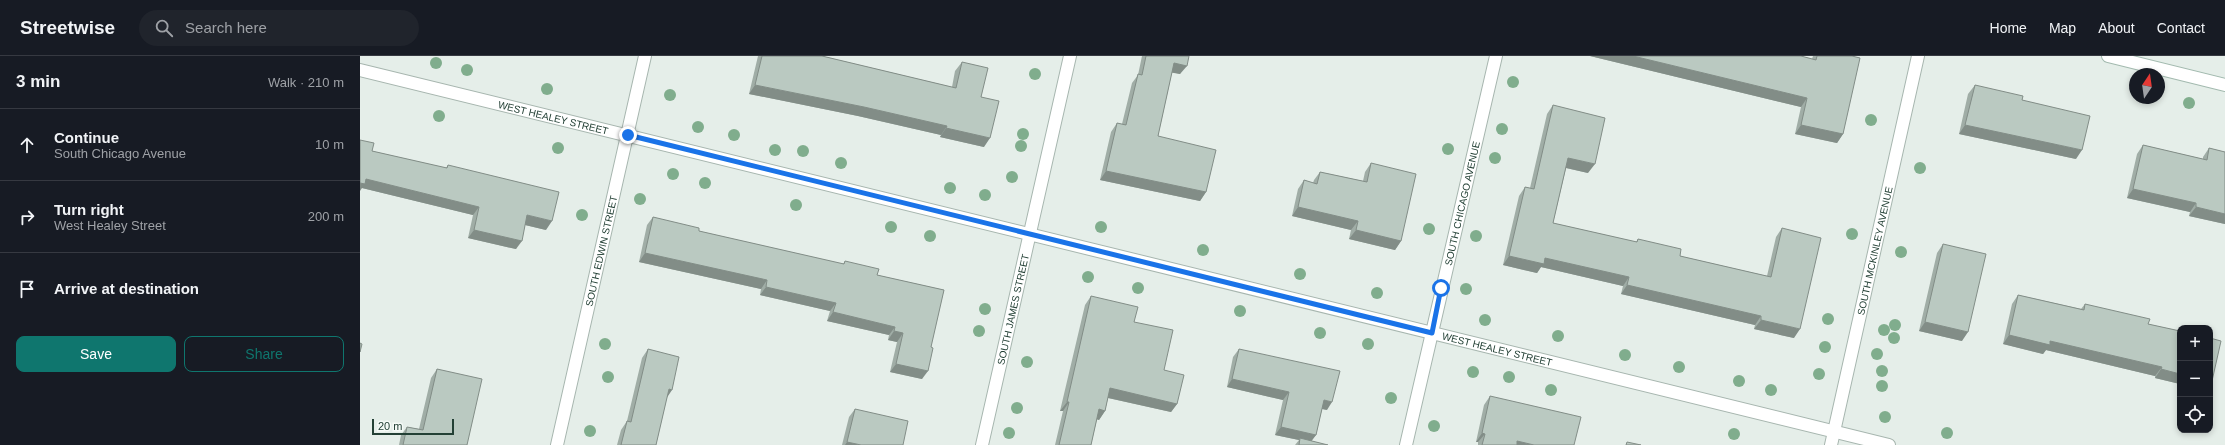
<!DOCTYPE html>
<meta charset="utf-8">
<style>
:root{--surface:#171b24;--page:#20242c;--text:#f1f3f6;--muted:#9ea1a6;--line:#363941;--accent:#0f766e}
body{margin:0;font-family:Helvetica,sans-serif;background:var(--page);color:var(--text)}
.controls{position:absolute;right:12px;bottom:12px;display:grid;overflow:hidden;border-radius:8px;box-shadow:0 2px 6px #0003}
.controls button{width:36px;height:36px;display:grid;place-items:center;padding:0;border:0;border-bottom:1px solid var(--line);background:var(--surface);color:var(--text);font:20px sans-serif}
.compass{position:absolute;left:1769px;top:12px;width:36px;height:36px;border-radius:50%;background:var(--surface);box-shadow:0 2px 6px #0003;rotate:13deg}
.scale{position:absolute;left:12px;bottom:10px;width:82px;box-sizing:border-box;padding-left:4px;border:2px solid #234035;border-top:0;font-size:11px;line-height:14px;white-space:nowrap;color:#234035;-webkit-text-stroke:3px #f5faf7;paint-order:stroke}
.stop{position:absolute;width:12px;height:12px;margin:-9px;border:3px solid #1a73e8;border-radius:50%;background:#fff}
.stop.end{background:#1a73e8;border-color:#fff;box-shadow:0 1px 4px #0008}
.list{margin:0;padding:0;list-style:none}
h2{display:flex;justify-content:space-between;align-items:center;height:52px;margin:0;padding:0 16px;font-size:17px}
h2 small{font-size:13px;font-weight:400;color:var(--muted)}
.list li{display:grid;grid-template-columns:26px 1fr auto;gap:12px;align-items:center;box-sizing:border-box;height:72px;padding:0 16px;border-top:1px solid var(--line)}
.list b{display:block;font-size:15px;white-space:nowrap}
.list p{margin:0;font-size:13px;white-space:nowrap;color:var(--muted)}
.list em{font-size:13px;font-style:normal;color:var(--muted)}
.actions{display:flex;gap:8px;padding:12px 16px}
.actions a{flex:1;padding:9px 0;border:1px solid var(--accent);border-radius:8px;text-align:center;font-size:14px;color:var(--accent)}
.actions .main{background:var(--accent);color:#fff}
.icon{flex:none;width:22px;height:22px;fill:none;stroke:currentColor;stroke-width:2;stroke-linecap:round;stroke-linejoin:round}
.map{position:relative;flex:none;width:1865px;height:389px;overflow:hidden}
header{display:flex;align-items:center;gap:24px;box-sizing:border-box;height:56px;padding:0 20px;background:var(--surface);border-bottom:1px solid var(--line)}
header strong{font-size:19px}
nav{display:flex;gap:22px;margin-inline-start:auto;font-size:14px}
.search{width:280px;height:36px;background:var(--page);display:flex;align-items:center;gap:10px;box-sizing:border-box;padding:0 14px;border-radius:22px;color:var(--muted);font-size:15px}
main{display:flex}
aside{flex:1;background:var(--surface)}
.map>svg:first-child{display:block}
</style>
<header>
<strong>Streetwise</strong>
<div class="search"><svg class="icon" aria-label="search" viewBox="0 0 24 24"><circle cx="10" cy="10" r="6"/><path d="M15 15l6 6"/></svg>Search here</div>
<nav><a>Home</a><a>Map</a><a>About</a><a>Contact</a></nav>
</header>
<main>
<aside>
<h2>3 min<small>Walk · 210 m</small></h2>
<ul class="list">
<li><svg class="icon" aria-label="ahead" viewBox="0 0 24 24"><path d="M12 20V5M6 11l6-6 6 6"/></svg><div><b>Continue</b><p>South Chicago Avenue</p></div><em>10 m</em></li>
<li><svg class="icon" aria-label="right" viewBox="0 0 24 24"><path d="M7 20v-9h11M14 6l5 5-5 5"/></svg><div><b>Turn right</b><p>West Healey Street</p></div><em>200 m</em></li>
<li><svg class="icon" aria-label="arrive" viewBox="0 0 24 24"><path d="M6 21V4h12l-3 4 3 4H6"/></svg><div><b>Arrive at destination</b></div></li>
</ul>
<div class="actions"><a class="main">Save</a><a>Share</a></div>
</aside>
<div class="map">
<svg width="1865" height="389" viewBox="0 0 1865 389">
<rect width="100%" height="100%" fill="#e5eee9"/>
<g fill="none" stroke-linecap="round" stroke-linejoin="round">
<!-- minor casing -->
<g stroke="#a7b6af" stroke-width="14">
<g id="minor">
<path id="s1" d="M0,14L1529,389"/>
<path id="s2" d="M197,389L285,0"/>
<path id="s3" d="M622,389L710,0"/>
<path id="s4" d="M1046,389L1136,0"/>
<path id="s5" d="M1471,389L1558,0"/>
</g>
</g>
<!-- secondary casing -->
<g stroke="#a3baaf" stroke-width="14">
<path id="secondary" d="M1748,0L1865,29"/>
</g>
<!-- minor -->
<use href="#minor" stroke="#fff" stroke-width="12"/>
<!-- secondary -->
<use href="#secondary" stroke="#fff" stroke-width="12"/>
</g>
<!-- trees -->
<g fill="#80ad8d">
<circle cx="76" cy="7" r="6"/>
<circle cx="107" cy="14" r="6"/>
<circle cx="675" cy="18" r="6"/>
<circle cx="1153" cy="26" r="6"/>
<circle cx="187" cy="33" r="6"/>
<circle cx="310" cy="39" r="6"/>
<circle cx="1829" cy="47" r="6"/>
<circle cx="79" cy="60" r="6"/>
<circle cx="1511" cy="64" r="6"/>
<circle cx="338" cy="71" r="6"/>
<circle cx="1142" cy="73" r="6"/>
<circle cx="663" cy="78" r="6"/>
<circle cx="374" cy="79" r="6"/>
<circle cx="661" cy="90" r="6"/>
<circle cx="198" cy="92" r="6"/>
<circle cx="1088" cy="93" r="6"/>
<circle cx="415" cy="94" r="6"/>
<circle cx="443" cy="95" r="6"/>
<circle cx="1135" cy="102" r="6"/>
<circle cx="481" cy="107" r="6"/>
<circle cx="1560" cy="112" r="6"/>
<circle cx="313" cy="118" r="6"/>
<circle cx="652" cy="121" r="6"/>
<circle cx="345" cy="127" r="6"/>
<circle cx="590" cy="132" r="6"/>
<circle cx="625" cy="139" r="6"/>
<circle cx="280" cy="143" r="6"/>
<circle cx="436" cy="149" r="6"/>
<circle cx="222" cy="159" r="6"/>
<circle cx="531" cy="171" r="6"/>
<circle cx="741" cy="171" r="6"/>
<circle cx="1069" cy="173" r="6"/>
<circle cx="1492" cy="178" r="6"/>
<circle cx="570" cy="180" r="6"/>
<circle cx="1116" cy="180" r="6"/>
<circle cx="843" cy="194" r="6"/>
<circle cx="1541" cy="196" r="6"/>
<circle cx="940" cy="218" r="6"/>
<circle cx="728" cy="221" r="6"/>
<circle cx="778" cy="232" r="6"/>
<circle cx="1106" cy="233" r="6"/>
<circle cx="1017" cy="237" r="6"/>
<circle cx="625" cy="253" r="6"/>
<circle cx="880" cy="255" r="6"/>
<circle cx="1468" cy="263" r="6"/>
<circle cx="1125" cy="264" r="6"/>
<circle cx="1535" cy="269" r="6"/>
<circle cx="1524" cy="274" r="6"/>
<circle cx="619" cy="275" r="6"/>
<circle cx="960" cy="277" r="6"/>
<circle cx="1198" cy="280" r="6"/>
<circle cx="1534" cy="282" r="6"/>
<circle cx="245" cy="288" r="6"/>
<circle cx="1008" cy="288" r="6"/>
<circle cx="1465" cy="291" r="6"/>
<circle cx="1517" cy="298" r="6"/>
<circle cx="1265" cy="299" r="6"/>
<circle cx="667" cy="306" r="6"/>
<circle cx="1319" cy="311" r="6"/>
<circle cx="1522" cy="315" r="6"/>
<circle cx="1113" cy="316" r="6"/>
<circle cx="1459" cy="318" r="6"/>
<circle cx="248" cy="321" r="6"/>
<circle cx="1149" cy="321" r="6"/>
<circle cx="1379" cy="325" r="6"/>
<circle cx="1522" cy="330" r="6"/>
<circle cx="1191" cy="334" r="6"/>
<circle cx="1411" cy="334" r="6"/>
<circle cx="1031" cy="342" r="6"/>
<circle cx="657" cy="352" r="6"/>
<circle cx="1525" cy="361" r="6"/>
<circle cx="1074" cy="370" r="6"/>
<circle cx="230" cy="375" r="6"/>
<circle cx="649" cy="377" r="6"/>
<circle cx="1587" cy="377" r="6"/>
<circle cx="1374" cy="378" r="6"/>
</g>
<!-- wall -->
<path fill="#a0ada6" d="M398,0H462L592,31L595,15L602,6L621,41L624,91L580,81L581,79L498,60L389,38Z
M782,0H829L820,18L812,16L798,80L846,136L840,145L740,124L751,76L757,67L762,68L772,27L778,19Z
M1230,0H1441L1452,3L1453,0H1492L1483,78L1477,87L1435,78L1441,51Z
M1615,29L1716,103L1599,78L1608,38Z
M1193,49L1228,117L1206,112L1193,167L1276,186L1278,183L1320,200L1407,220L1416,181L1422,172L1434,282L1394,273L1395,269L1261,238L1263,230L1181,211L1177,217L1143,209L1159,140L1165,131L1170,132L1187,58Z
M1783,89L1843,103V101L1849,92L1865,96V168L1829,160L1830,156L1767,142L1777,98Z
M12,95L86,112L88,109L186,174L165,169L156,193L108,182L113,159L2,132Z
M1011,107L1041,185L1035,194L989,183L991,174L932,160L938,133L944,124L953,127L954,124L960,116L1003,125L1005,116Z
M293,161L339,175L483,208L485,205L517,219L584,234L562,323L530,316L537,286L528,284L529,279L467,265L470,255L400,239L401,233L279,206L287,169Z
M1583,188L1602,285L1559,275L1577,197Z
M1658,239L1721,253L1725,248L1788,268L1820,275V328L1795,322V320L1686,294L1683,298L1643,288L1652,248Z
M731,240L774,266L804,314L817,348L811,356L748,342L745,355L739,364L737,363L731,389H695L703,355H700L725,249Z
M288,293L307,341L296,389H257L261,374L267,365L282,302Z
M879,293L967,354L962,353L956,379L951,385L968,389H935L939,384L915,379L923,344L867,331L873,301Z
M77,313L107,389H39L41,379L47,371L59,373L71,322Z
M1130,340L1214,389H1118V386H1116L1124,349Z
M495,353L543,389H482L489,361Z"/>
<!-- shaded-wall -->
<path fill="#828d87" d="M1230,0H1273L1447,42L1441,51Z
M814,7L827,10L820,18L808,16Z
M395,29L504,51L587,70L581,79L498,60L389,38Z
M1441,69L1483,78L1477,87L1435,78Z
M1605,69L1722,94L1716,103L1599,78Z
M586,72L630,82L624,91L580,81Z
M1208,102L1235,108L1228,117L1202,111Z
M746,115L846,136L840,145L740,124Z
M6,123L119,151L113,159L2,132L0,135V127Z
M1773,133L1836,147L1830,156L1767,142Z
M938,151L998,165L991,174L932,160Z
M1836,151L1865,158V168L1829,160Z
M167,159L192,165L186,174L161,168Z
M114,174L162,185L156,193L108,182Z
M996,174L1041,185L1035,194L989,183Z
M285,197L407,224L401,233L279,206Z
M1149,200L1185,202L1269,221L1263,230L1181,211L1177,217L1143,209Z
M1267,229L1401,260L1395,269L1261,238Z
M406,231L476,247L470,255L400,239Z
M473,256L535,271L529,279L467,265Z
M1401,264L1440,273L1434,282L1394,273Z
M1565,266L1608,276L1602,285L1559,275Z
M534,275L543,277L537,286L528,284Z
M1649,279L1690,285L1802,311L1795,320L1686,294L1683,298L1643,288Z
M536,308L568,315L562,323L530,316Z
M1801,313L1820,318V328L1795,322Z
M872,323L929,336L923,344L867,331Z
M750,332L817,348L811,356L744,341Z
M309,333L312,334L306,343Z
M964,344L972,346L967,354L958,352Z
M707,346H709L703,355H700Z
M739,353L745,355L739,364L733,362Z
M921,371L956,379L950,387L940,382L939,384L915,379Z
M1122,377L1125,378L1118,386H1116Z
M1157,385L1174,389H1155Z
M487,386L501,389H485Z"/>
<!-- building -->
<path fill="#bac9c1" stroke="#828d87" d="M402,0H462L596,32L602,6L628,12L621,41L639,45L630,82L586,72L587,70L504,51L395,29Z
M786,0H829L827,10L814,7L798,80L856,94L846,136L746,115L757,67L766,69L778,18L782,19Z
M1273,0H1441L1456,4L1457,0H1492L1500,2L1483,78L1441,69L1447,42Z
M1615,29L1663,40L1662,44L1730,60L1722,94L1605,69Z
M1193,49L1245,62L1235,108L1208,102L1193,167L1277,186L1278,183L1321,193L1320,200L1411,221L1422,172L1461,182L1440,273L1401,264V260L1267,229L1269,221L1185,202L1184,208L1149,200L1165,131L1174,133Z
M0,84L14,87L12,95L87,112L88,109L199,136L192,165L167,159L162,185L114,174L119,151L6,123L5,128L0,127Z
M1783,89L1847,104L1849,92L1865,96V158L1836,151V147L1773,133Z
M1011,107L1056,118L1041,185L996,174L998,165L938,151L944,124L957,128L960,116L1007,126Z
M293,161L339,172V175L484,208L485,205L519,213L517,219L584,234L571,291L573,292L568,315L536,308L543,277L534,275L535,271L473,256L476,247L406,231L407,224L285,197Z
M1583,188L1626,198L1608,276L1565,266Z
M1658,239L1724,254L1725,248L1790,263L1788,268L1820,275V318L1801,313L1802,311L1690,285V289L1649,279Z
M731,240L778,251L774,266L813,274L804,314L824,319L817,348L750,332L745,355L739,353L731,389H699L709,346H707Z
M1850,282L1861,285L1852,325H1850Z
M0,287L2,288L0,296Z
M288,293L319,301L312,334L309,333L296,389H261L267,365L271,366Z
M879,293L980,315L972,346L964,344L956,379L921,371L929,336L872,323Z
M77,313L122,323L107,389H43L47,371L63,374Z
M1130,340L1221,361L1214,389H1174L1157,385V389H1122L1125,378L1122,377Z
M495,353L548,365L543,389H501L487,386Z
M940,382L968,389H939Z
M1267,386L1281,389H1266Z"/>
<g fill="none" stroke-linecap="round" stroke-linejoin="round">
<!-- route -->
<path stroke="#1a73e8" stroke-width="5" d="M268,79L1072,277L1081,232"/>
</g>
<g text-anchor="middle" dominant-baseline="central" stroke-width="3" stroke-linejoin="round" paint-order="stroke">
<!-- street labels -->
<g font-size="10" fill="#234035" stroke="#f5faf7">
<text stroke="none"><textPath href="#s1" startOffset="199">WEST HEALEY STREET</textPath></text>
<text stroke="none"><textPath href="#s4" startOffset="248">SOUTH CHICAGO AVENUE</textPath></text>
<text stroke="none"><textPath href="#s5" startOffset="199">SOUTH MCKINLEY AVENUE</textPath></text>
<text stroke="none"><textPath href="#s2" startOffset="199">SOUTH EDWIN STREET</textPath></text>
<text stroke="none"><textPath href="#s3" startOffset="139">SOUTH JAMES STREET</textPath></text>
<text stroke="none"><textPath href="#s1" startOffset="1171">WEST HEALEY STREET</textPath></text>
</g>
</g>
</svg>
<div class="controls">
<button>+</button>
<button>−</button>
<button><svg class="icon" aria-label="locate" viewBox="0 0 24 24"><circle cx="12" cy="12" r="6"/><path d="M12 2v4M12 18v4M2 12h4M18 12h4"/></svg></button>
</div>
<svg class="compass" viewBox="-18 -18 36 36"><path d="M0-13l5 13h-10z" fill="#e53935"/><path d="M0 13l5-13h-10z" fill="#9ea1a6"/></svg>
<div class="scale">20 m</div>
<div class="stop" style="left:1081px;top:232px"></div>
<div class="stop end" style="left:268px;top:79px"></div>
</div>
</main>
